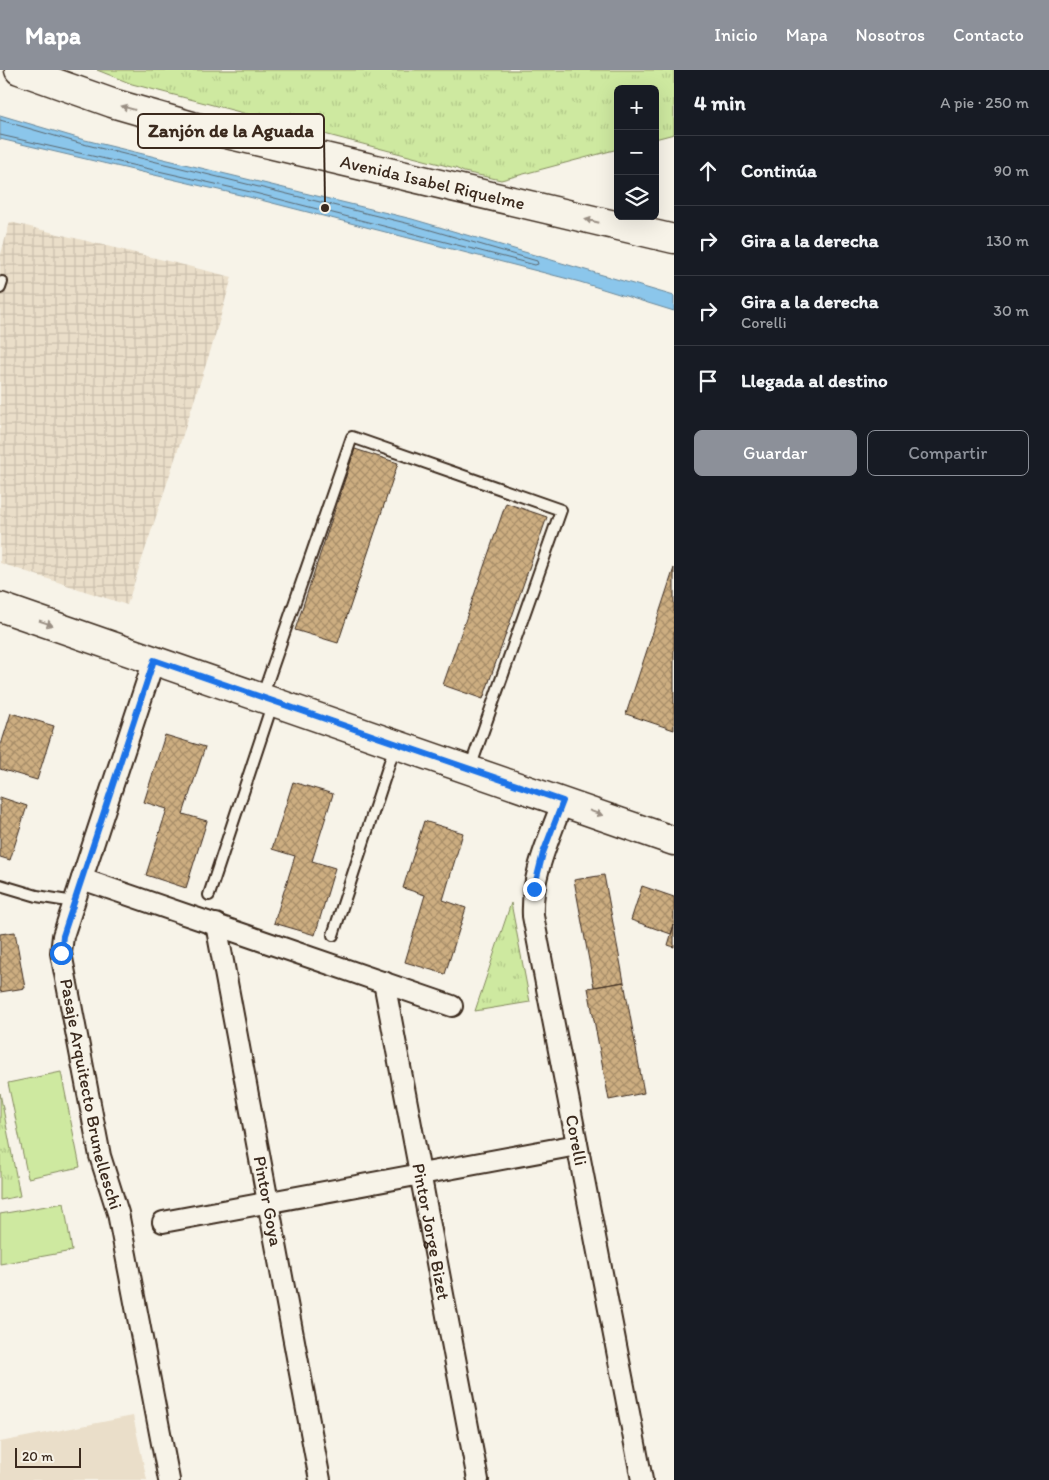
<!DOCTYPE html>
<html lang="es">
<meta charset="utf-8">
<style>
:root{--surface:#171b24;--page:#20242c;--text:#f1f3f6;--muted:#9ea1a6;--line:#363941;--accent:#8c9099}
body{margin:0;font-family:Itim,sans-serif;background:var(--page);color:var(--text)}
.controls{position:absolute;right:15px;top:15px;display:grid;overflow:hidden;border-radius:8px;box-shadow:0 5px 20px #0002}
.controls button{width:45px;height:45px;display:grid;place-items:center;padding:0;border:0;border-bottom:1px solid var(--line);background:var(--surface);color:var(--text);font:25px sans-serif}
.scale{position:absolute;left:15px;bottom:12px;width:66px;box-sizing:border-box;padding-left:5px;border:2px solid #3b2a1e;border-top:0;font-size:14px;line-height:18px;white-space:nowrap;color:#3b2a1e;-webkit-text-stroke:4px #f7f3e8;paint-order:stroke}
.stop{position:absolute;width:15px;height:15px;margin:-11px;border:4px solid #1a73e8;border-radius:50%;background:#fff}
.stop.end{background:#1a73e8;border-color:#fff;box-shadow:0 1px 5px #0008}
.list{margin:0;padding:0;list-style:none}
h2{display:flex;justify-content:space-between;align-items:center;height:65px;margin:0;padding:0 20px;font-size:21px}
h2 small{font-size:16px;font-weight:400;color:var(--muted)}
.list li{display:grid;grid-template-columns:32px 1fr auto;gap:15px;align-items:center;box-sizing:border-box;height:70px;padding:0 20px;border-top:1px solid var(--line)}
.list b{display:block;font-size:19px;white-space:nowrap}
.list p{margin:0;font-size:16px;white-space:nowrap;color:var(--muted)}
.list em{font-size:16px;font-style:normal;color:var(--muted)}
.actions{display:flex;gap:10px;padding:15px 20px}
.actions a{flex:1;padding:11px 0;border:1px solid var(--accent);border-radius:8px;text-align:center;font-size:18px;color:var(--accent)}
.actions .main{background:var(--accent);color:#fff}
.icon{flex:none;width:28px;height:28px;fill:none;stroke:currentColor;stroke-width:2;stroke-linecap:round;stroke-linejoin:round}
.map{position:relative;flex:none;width:674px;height:1410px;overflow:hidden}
header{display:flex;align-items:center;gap:30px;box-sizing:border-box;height:70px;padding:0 25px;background:var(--accent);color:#fff}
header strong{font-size:24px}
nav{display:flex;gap:28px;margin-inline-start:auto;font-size:18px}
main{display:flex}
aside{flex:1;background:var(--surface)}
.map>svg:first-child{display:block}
</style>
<header>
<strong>Mapa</strong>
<nav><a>Inicio</a><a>Mapa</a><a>Nosotros</a><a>Contacto</a></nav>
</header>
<main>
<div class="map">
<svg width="674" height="1410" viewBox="0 0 674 1410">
<defs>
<pattern id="industrial-grid" width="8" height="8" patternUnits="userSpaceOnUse" patternTransform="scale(1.25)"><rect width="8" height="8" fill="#eadec9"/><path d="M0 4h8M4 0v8" fill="none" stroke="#cabfac"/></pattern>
<pattern id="grass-tufts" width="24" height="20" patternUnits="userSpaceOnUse" patternTransform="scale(1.25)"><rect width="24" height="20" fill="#cee9a0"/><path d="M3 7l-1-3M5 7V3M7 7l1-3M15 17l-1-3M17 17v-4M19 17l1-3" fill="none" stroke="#b2c889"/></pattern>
<pattern id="building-cross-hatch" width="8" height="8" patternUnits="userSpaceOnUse" patternTransform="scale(1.25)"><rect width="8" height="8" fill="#cdae81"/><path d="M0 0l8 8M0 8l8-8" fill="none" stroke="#a88e69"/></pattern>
</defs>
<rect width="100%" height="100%" fill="#f7f3e8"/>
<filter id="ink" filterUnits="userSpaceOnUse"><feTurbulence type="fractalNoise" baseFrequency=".02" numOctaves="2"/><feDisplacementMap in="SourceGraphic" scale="10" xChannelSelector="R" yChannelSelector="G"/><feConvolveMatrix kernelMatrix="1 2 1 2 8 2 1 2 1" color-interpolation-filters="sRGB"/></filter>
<g filter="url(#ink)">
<!-- built -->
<path fill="#eadec9" d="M133,1346L147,1410H0V1372Z"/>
<!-- industrial -->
<path fill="url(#industrial-grid)" d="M10,152L232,207L212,276L127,535L0,493V187Z"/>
<!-- grass -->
<path fill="url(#grass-tufts)" stroke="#848a5f" d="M97,0H674V64L655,69V19H618V79L501,110L464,102L455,98L132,14Z
M511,833L530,932L475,941Z
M0,1023L20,1126L0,1130Z"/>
<!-- garden -->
<path fill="#cee9a0" stroke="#848a5f" d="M61,1002L80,1097L28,1108L8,1013Z
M64,1133L72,1181L0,1194V1144Z"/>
<!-- water -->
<path fill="#8bc6eb" stroke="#6b8899" d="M0,45L81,69L412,149L674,226V241L580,212L253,128L0,69Z"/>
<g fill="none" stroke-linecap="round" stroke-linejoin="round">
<!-- shore -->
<path stroke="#5b6870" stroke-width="1" d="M0,50L79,73L410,154L537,191L538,194L535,195L255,123L0,65"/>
</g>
<!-- building -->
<path fill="url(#building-cross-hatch)" stroke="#3b2a1e" d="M355,379L398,393L338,573L295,560Z
M506,433L547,447L483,629L443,615Z
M674,498V660L626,644Z
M11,643L54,656L37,710L0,699V678Z
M165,665L205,677L183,744L207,751L186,818L146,805L167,739L144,732Z
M293,712L333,724L312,791L335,798L315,865L274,853L295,786L272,779Z
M0,727L27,736L10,790L0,787Z
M424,751L463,763L443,830L466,838L445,904L405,892L425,825L403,818Z
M604,805L624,912L594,917L574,810Z
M642,816L674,827V855L671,864L631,850Z
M674,855V877L668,875Z
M15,862L25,918L0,922V864Z
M624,912L644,1023L609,1030L588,918Z"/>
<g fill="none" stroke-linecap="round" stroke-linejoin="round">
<!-- lane casing -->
<g stroke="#3b2a1e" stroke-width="14">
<path id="lane" d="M0,218L2,212
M262,627L352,367L561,440L470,698
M0,815L37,826L74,832
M209,825L273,632
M333,865L395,676"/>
</g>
<!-- street casing -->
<g stroke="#3b2a1e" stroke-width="24">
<g id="street">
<path id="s1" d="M154,590L63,866L61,883L100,1086L118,1143L169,1410"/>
<path id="s2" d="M563,731C549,769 531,805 533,846L642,1410"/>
<path d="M82,809L452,936"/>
<path id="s3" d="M216,854L320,1410"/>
<path id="s4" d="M384,912L478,1410"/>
<path d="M163,1152L577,1075"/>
</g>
</g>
<!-- primary casing -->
<g stroke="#3b2a1e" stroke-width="31">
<g id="primary">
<path id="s5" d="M19,0L112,33L192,56L674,169"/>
<path d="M0,537L674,771"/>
</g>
</g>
<!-- lane -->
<use href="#lane" stroke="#f7f3e8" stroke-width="10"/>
<!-- street -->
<use href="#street" stroke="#f7f3e8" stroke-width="20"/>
<!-- primary -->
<use href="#primary" stroke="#f7f3e8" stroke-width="28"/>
</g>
<!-- one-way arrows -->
<defs><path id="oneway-solid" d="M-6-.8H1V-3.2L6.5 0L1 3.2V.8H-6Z" transform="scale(1.25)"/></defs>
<g fill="#998e83">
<use href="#oneway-solid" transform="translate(128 38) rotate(-164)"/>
<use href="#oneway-solid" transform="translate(592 151) rotate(-167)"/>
<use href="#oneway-solid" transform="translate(46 553) rotate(19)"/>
<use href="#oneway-solid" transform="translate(596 743) rotate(20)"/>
</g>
</g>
<g fill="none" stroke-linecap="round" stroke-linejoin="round" filter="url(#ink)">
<!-- route -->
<path stroke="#1a73e8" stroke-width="6" d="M61,883L63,866L154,590L563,731L543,783L534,819"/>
</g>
<g text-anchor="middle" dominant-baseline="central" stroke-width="4" stroke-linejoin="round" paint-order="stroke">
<!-- street labels -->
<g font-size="18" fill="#3b2a1e" stroke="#f7f3e8">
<text stroke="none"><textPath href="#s5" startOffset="429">Avenida Isabel Riquelme</textPath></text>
<text stroke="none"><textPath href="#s1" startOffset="452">Pasaje Arquitecto Brunelleschi</textPath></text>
<text stroke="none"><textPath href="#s2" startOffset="348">Corelli</textPath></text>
<text stroke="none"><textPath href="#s3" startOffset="282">Pintor Goya</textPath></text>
<text stroke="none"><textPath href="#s4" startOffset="254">Pintor Jorge Bizet</textPath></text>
</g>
</g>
<!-- callouts -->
<path fill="none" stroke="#3b2a1e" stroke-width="2" d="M325 138L324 61"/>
<circle fill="#3b2a1e" stroke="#f7f3e8" stroke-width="2" cx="325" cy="138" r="5"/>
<rect fill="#f7f3e8" stroke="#3b2a1e" stroke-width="2" x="138" y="44" width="186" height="34" rx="5"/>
<g font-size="19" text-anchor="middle" font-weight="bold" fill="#3b2a1e">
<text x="231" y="67">Zanjón de la Aguada</text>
</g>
</svg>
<div class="controls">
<button>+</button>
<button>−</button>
<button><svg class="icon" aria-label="layers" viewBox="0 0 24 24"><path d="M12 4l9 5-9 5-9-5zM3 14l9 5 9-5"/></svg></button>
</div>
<div class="scale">20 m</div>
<div class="stop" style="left:61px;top:883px"></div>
<div class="stop end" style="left:534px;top:819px"></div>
</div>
<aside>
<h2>4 min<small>A pie · 250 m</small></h2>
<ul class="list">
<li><svg class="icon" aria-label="ahead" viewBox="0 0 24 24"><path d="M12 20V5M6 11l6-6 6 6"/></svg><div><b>Continúa</b></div><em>90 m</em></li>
<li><svg class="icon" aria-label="right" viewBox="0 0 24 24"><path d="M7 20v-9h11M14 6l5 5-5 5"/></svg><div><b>Gira a la derecha</b></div><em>130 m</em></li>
<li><svg class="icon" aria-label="right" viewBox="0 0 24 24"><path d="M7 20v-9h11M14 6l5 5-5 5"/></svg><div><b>Gira a la derecha</b><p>Corelli</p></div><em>30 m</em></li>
<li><svg class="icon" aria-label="arrive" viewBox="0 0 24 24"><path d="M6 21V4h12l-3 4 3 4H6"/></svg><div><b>Llegada al destino</b></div></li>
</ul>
<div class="actions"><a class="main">Guardar</a><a>Compartir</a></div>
</aside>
</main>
